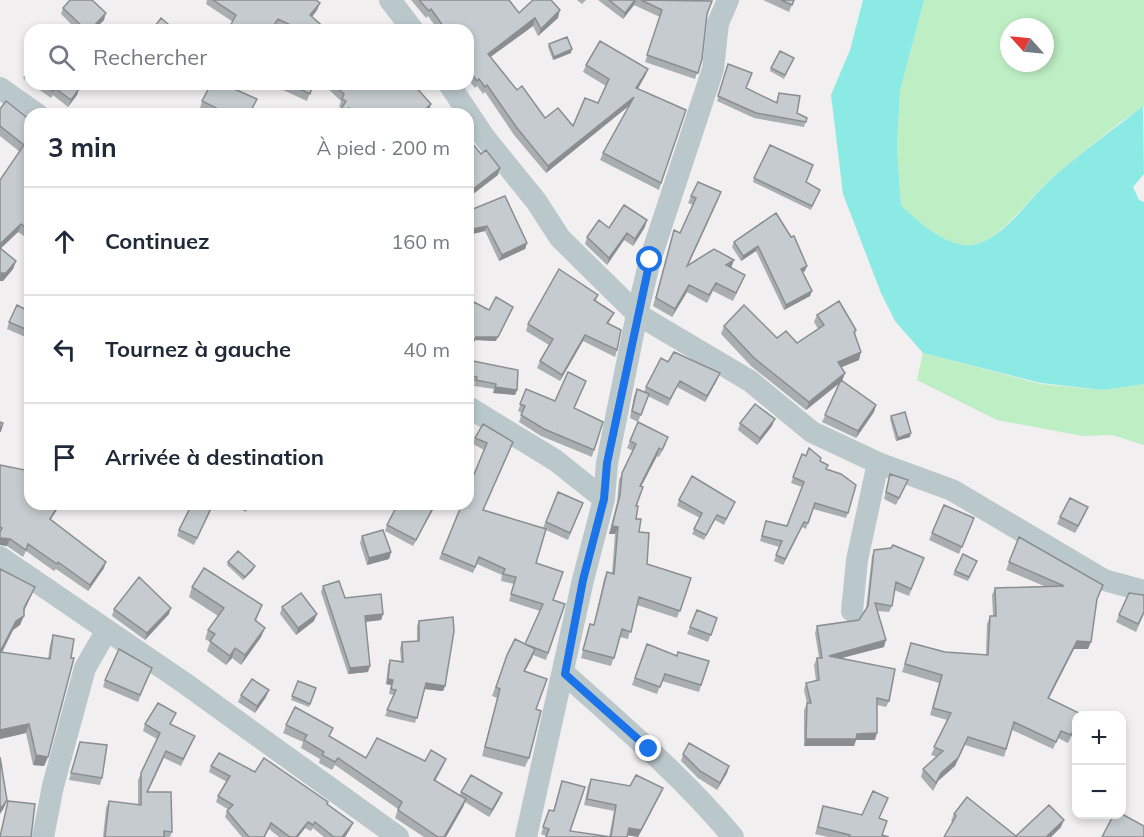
<!DOCTYPE html>
<html lang="fr">
<meta charset="utf-8">
<style>
:root{--surface:#fff;--page:#f6f6f7;--text:#1f2937;--muted:#747a83;--line:#e0e1e3}
body{margin:0;font-family:Mulish,sans-serif;background:var(--page);color:var(--text)}
.controls{position:absolute;right:18px;bottom:18px;display:grid;overflow:hidden;border-radius:12px;box-shadow:0 3px 9px #0003}
.controls button{width:54px;height:54px;display:grid;place-items:center;padding:0;border:0;border-bottom:2px solid var(--line);background:var(--surface);color:var(--text);font:30px sans-serif}
.compass{position:absolute;left:1000px;top:18px;width:54px;height:54px;border-radius:50%;background:var(--surface);box-shadow:0 3px 9px #0003;rotate:297deg}
.stop{position:absolute;width:18px;height:18px;margin:-14px;border:4px solid #1a73e8;border-radius:50%;background:#fff}
.stop.end{background:#1a73e8;border-color:#fff;box-shadow:0 2px 6px #0008}
.list{margin:0;padding:0;list-style:none}
h2{display:flex;justify-content:space-between;align-items:center;height:78px;margin:0;padding:0 24px;font-size:26px}
h2 small{font-size:20px;font-weight:400;color:var(--muted)}
.list li{display:grid;grid-template-columns:39px 1fr auto;gap:18px;align-items:center;box-sizing:border-box;height:108px;padding:0 24px;border-top:2px solid var(--line)}
.list b{display:block;font-size:22px;white-space:nowrap}
.list em{font-size:20px;font-style:normal;color:var(--muted)}
.icon{flex:none;width:33px;height:33px;fill:none;stroke:currentColor;stroke-width:2;stroke-linecap:round;stroke-linejoin:round}
.map{position:relative;flex:none;width:1144px;height:837px;overflow:hidden}
.search{position:absolute;background:var(--surface);box-shadow:0 3px 9px #0003;left:24px;top:24px;width:450px;height:66px;display:flex;align-items:center;gap:15px;box-sizing:border-box;padding:0 21px;border-radius:18px;color:var(--muted);font-size:22px}
.panel{position:absolute;background:var(--surface);box-shadow:0 3px 9px #0003;left:24px;top:108px;width:450px;height:402px;border-radius:18px}
.map>svg:first-child{display:block}
</style>
<div class="map">
<svg width="1144" height="837" viewBox="0 0 1144 837">
<rect width="100%" height="100%" fill="#f1efef"/>
<!-- green -->
<path fill="#beeec4" fill-rule="evenodd" d="M924,0H1144V106C1112,127 1080,154 1051,179C1029,197 1000,242 971,245C946,247 917,222 901,205L897,149L900,91ZM1009,27H1045V63H1009Z
M923,353L1041,384L1103,390L1144,384V445L1112,435L1083,436L997,420L917,380Z"/>
<!-- water -->
<path fill="#8ceae5" d="M863,0H924L900,91L897,149L901,205C917,221 947,248 972,245C1003,240 1027,201 1049,181C1078,154 1112,131 1143,106L1144,174L1133,187L1139,200L1144,202V384L1103,390L1041,383L923,353L895,321L881,293L843,194L831,95L850,50Z"/>
<g fill="none" stroke-linecap="round" stroke-linejoin="round">
<!-- minor -->
<path stroke="#bac7cb" stroke-width="22" d="M390,0L413,30
M449,84L485,138L536,201L560,238L637,314L750,381L812,432L878,463L952,490L1104,580L1144,591
M0,88L37,114
M468,407L555,460L604,499
M0,557L183,682L398,837
M852,611L857,560L878,463
M565,674C623,726 683,777 733,837
M43,837L53,786L85,668L107,630
M526,837L583,580L604,499L607,463L637,314L650,260L713,69L718,23L728,0"/>
</g>
<!-- wall -->
<path fill="#a9afb1" d="M207,0H316L320,3L317,10L312,17L327,30H283L275,26L233,22L206,4Z
M411,0H509L519,13L558,18L538,36L533,26L490,57L517,90L545,118L573,126L598,103L606,86L583,72L586,65L648,69L645,76L638,89L686,110L659,190L600,160L603,153L629,106L546,173L514,135L485,92L483,94L477,86L475,88L468,79V30H438L428,16L426,18Z
M577,0H586L582,4Z
M598,0H710L707,15L702,59L695,79L645,62L660,17L634,5L623,19Z
M763,0H794L789,12Z
M63,8L104,20L94,30H77L61,14Z
M549,44L571,53L553,60L548,47Z
M794,58L784,79L770,71L771,68Z
M728,64L746,88L776,103L779,93L797,113L807,118L804,127L754,118L717,101Z
M30,66V83L23,78L26,72Z
M31,84H73L79,89L77,95L68,107L53,95L51,98Z
M260,84H313L307,101L274,86L273,89Z
M323,84H413L429,111L426,114H338L342,108L339,107L341,101Z
M257,99L250,114H212L200,108L202,101Z
M0,109L30,120V240L18,232L1,248L16,261L13,269L3,281H0V180L20,152L0,136Z
M754,178L806,182L820,190L811,210L753,182Z
M691,196L718,200L688,265L731,268L742,282L733,301L713,291L707,303L687,292L672,317L653,306L672,238L674,230L680,233L693,205L688,203Z
M468,211L527,243L525,249L499,261L485,231L468,235Z
M776,213L805,271L803,272L810,296L784,310L756,251L741,261L732,247L734,242Z
M645,227L633,246L624,240L607,265L585,244L587,237L609,228Z
M30,293V339L7,329L9,322L24,309Z
M598,295L596,301L611,319L608,324L617,350L615,357L583,341L560,381L537,368L540,361L549,345L526,331L528,324Z
M468,314L496,341L475,340L473,344L468,342Z
M817,315L856,330L855,335L859,360L841,367L845,373L842,381L876,405L874,412L856,438L822,422L841,382L806,410L751,366L721,334L724,326L797,343L818,329L814,322Z
M468,360L517,390L515,395L493,393L494,389L474,386L475,382L468,381Z
M668,362L720,373L717,380L705,402L677,387L668,406L648,396L638,422L630,418L634,396L637,389L644,392L646,387Z
M586,381L574,409L594,450L592,457L541,436L519,422L522,413L518,411L526,389L555,401Z
M891,416L910,437L896,441L890,419Z
M740,423L772,426L757,445L738,430Z
M475,438L513,442L483,510L543,528L558,492L580,510L568,540L546,530L536,563L553,600L565,604L546,660L533,655L525,671L536,709L529,758L525,767L482,756L497,698L492,696L507,655L525,644L540,611L509,601L514,584L501,581L502,575L477,564L473,573L439,559L484,450L473,444Z
M630,441L666,444L659,457L657,456L641,487L636,506V519L647,564L691,578L677,618L637,605L628,639L620,637L611,666L581,658L590,624L594,625L604,579L607,572L612,573L615,534H609L617,502L619,480L633,451L627,448Z
M802,454L820,461L826,469L848,513L846,518L813,509L806,529L802,527L783,565L774,561L779,547L760,541L766,521L787,526L802,487L791,483Z
M0,465L51,520L104,568L88,591L56,569L54,571L26,551L23,557L7,546L0,545Z
M890,474L905,487L896,505L884,499Z
M679,500L733,507L724,525L715,520L704,540L692,534L700,518L677,506Z
M214,504L194,545L177,536L179,530L194,505Z
M232,504H250L246,512L232,505Z
M436,504L413,546L385,531L387,525L419,506Z
M1085,514L1075,533L1057,524L1060,517Z
M974,518L959,554L929,540L932,533Z
M362,536L391,552L389,559L367,565L360,543Z
M874,550L924,558L909,596L894,590L892,606L889,612L877,611L884,647L842,658L889,701L886,707L877,705L875,740H856L854,746H804V710L807,703L804,690L806,683L816,681L814,665L817,658H819L815,633L817,626L859,620L866,609L872,556Z
M963,554L977,561L968,581L953,575Z
M228,562L253,570L243,580L227,565Z
M1009,562L1097,601L1088,649H1074L1048,699L1077,716V725L1068,743L1058,738L1053,749L1012,730L1004,757L965,745L955,766L938,781L933,791L921,777L923,769L937,757L931,755L947,720L930,715L939,683L902,672L909,651L986,655L987,624L990,616H993L992,595L995,588L1044,586L1006,570Z
M0,569L31,596L24,611L20,625L13,630L2,653L48,659L50,645L53,635L48,757L44,766L33,765L26,733L0,739Z
M323,586L345,598L383,614L381,620L366,622L368,672L348,674L321,592Z
M192,587L262,605L256,621L261,637L241,665L232,658L226,665L207,651L210,642L205,639L208,630L218,616L189,597Z
M1144,595V614L1136,632L1116,622L1119,615Z
M282,607L314,621L296,635L280,614Z
M114,609L169,614L145,640L112,616Z
M697,610L717,618L708,642L687,634Z
M419,621L445,686L443,691L425,689L415,723L385,716L394,695L389,694L391,685L386,684L388,665L390,660L401,661L400,648L402,642H417V626Z
M647,644L677,656L709,661L699,692L662,681L657,694L632,685Z
M149,675L138,702L103,687L105,680Z
M298,681L316,688L309,707L291,700Z
M241,695L266,697L255,713L238,702Z
M176,713L171,724L192,743L181,766L164,758L148,792L172,832L170,837H103L106,808L109,801L138,805V780L157,739L143,731L145,724Z
M286,725L330,737L366,758L425,761L446,759L443,766L435,781L460,795L461,792L502,793L499,800L489,817L465,802L463,807L446,837H424L395,818L398,809L335,765L332,770L319,763L320,759L301,748L303,742L283,733Z
M80,742L102,778L100,785L69,780Z
M683,754L729,766L727,773L717,790L698,778L681,761Z
M211,766L255,772L328,802L327,804L353,823L350,829L345,837H324L313,828L311,831L305,828L298,837H279L269,829L265,837H242L225,817L227,811L229,810L216,802L218,796L227,782L209,772Z
M636,775L663,788L660,795L638,837L627,835V837H546V836L541,834L549,810L553,811L562,781L585,787L570,831L609,837L614,811L584,805L588,786L591,779L630,786Z
M888,798L879,818L882,835L889,837H828L815,834L823,806L862,815Z
M954,814L1016,836L1061,827L1051,837H944L953,822L951,821Z"/>
<!-- shaded-wall -->
<path fill="#8a8e90" d="M635,0H636L634,5L623,19L625,13Z
M320,3L317,10L308,22L310,15Z
M560,10L558,18L538,36L541,29Z
M106,13L104,20L94,30H90Z
M535,18L533,26L485,61L488,54Z
M572,49L571,53L553,60L554,57Z
M648,69L645,76L634,95L636,88Z
M79,89L77,95L68,107L71,100Z
M634,97L631,104L546,173L548,166Z
M431,104L429,111L426,114H420Z
M500,168L498,175L468,198V193Z
M721,192L718,200L684,274L687,266Z
M647,220L645,227L633,246L635,239Z
M21,224L18,232L0,249V244Z
M487,226L485,231L468,235V230Z
M627,233L624,240L607,265L609,258Z
M527,243L525,249L499,261L502,255Z
M758,246L756,251L741,261L743,256Z
M734,260L731,268L726,265Z
M16,261L13,269L3,281H0V273Z
M807,266L805,271L799,274L801,269Z
M472,272L469,279L468,280V274Z
M689,285L687,292L672,317L675,309Z
M812,291L810,296L784,310L786,305Z
M511,310L496,341L475,340L476,337Z
M585,335L583,341L560,381L562,375Z
M861,352L859,360L835,370L838,362Z
M720,373L717,380L705,402L707,396Z
M845,373L842,381L806,410L809,402Z
M495,387L517,390L515,395L493,393Z
M876,405L874,412L856,438L858,431Z
M775,419L772,426L757,445L760,438Z
M911,433L910,437L896,441L898,438Z
M659,448L657,456L637,494L640,486Z
M59,504H61L47,525L50,519Z
M435,504H436L413,546L416,540Z
M1088,507L1085,514L1075,533L1078,526Z
M804,522L802,527L783,565L785,559Z
M612,526L618,527L615,534H609Z
M0,538L10,539L7,546L0,545Z
M391,552L389,559L367,565L369,558Z
M106,562L104,568L88,591L90,585Z
M255,566L253,570L243,580L245,577Z
M35,587L31,596L21,617L24,608Z
M171,608L169,614L145,640L147,633Z
M317,614L314,621L296,635L298,628Z
M383,614L381,620L363,622L365,616Z
M24,616L20,625L13,630L0,656V653L16,621Z
M265,628L261,637L241,665L245,655Z
M886,640L884,647L826,662L829,656Z
M1077,641L1091,642L1088,649H1074L1045,706L1048,698Z
M235,648L232,658L226,665L230,656Z
M535,649L532,658L520,680L524,671Z
M370,666L368,672L348,674L350,668Z
M388,679L393,680L391,685L386,684Z
M426,683L445,686L443,691L424,689Z
M269,690L266,697L255,713L257,706Z
M29,724L26,733L0,739V730Z
M877,733L875,740H856L854,746H804L806,739L857,734Z
M968,737L955,766L938,781L933,791L941,773Z
M36,755L48,757L44,766L33,765Z
M446,759L443,766L431,788L434,780Z
M729,766L727,773L717,790L720,783Z
M663,788L660,795L638,837L626,835L629,828Z
M502,793L499,800L489,817L492,810Z
M466,799L463,807L446,837H444Z
M7,800L4,808L0,814V807Z
M1064,820L1061,827L1051,837H1046Z
M308,822L305,828L298,837H296Z
M353,823L350,829L345,837H342Z"/>
<!-- building -->
<path fill="#c5cbce" stroke="#8a8e90" stroke-width="1.5" d="M70,0H92L106,13L90,30H86L63,8Z
M213,0H316L320,3L310,15L327,30H301L278,19L271,30H228L236,15Z
M419,0H509L519,13L533,0H551L560,10L541,29L535,18L488,54L517,90L522,86L545,118L558,108L573,126L585,98L598,103L609,79L586,65L600,41L648,69L636,88L686,110L661,183L603,153L634,97L548,166L517,128L487,85L485,87L479,79L477,81L468,69V30H446L431,9L429,11Z
M609,0H635L625,13Z
M641,0L712,1L707,14L702,59L698,73L647,55L662,10Z
M781,0H794L792,5Z
M161,18L175,30H152Z
M567,37L572,49L554,57L549,44Z
M780,51L794,58L785,75L771,68Z
M728,64L752,73L746,88L777,103L779,93L800,96L797,113L807,118L806,122L756,113L718,96Z
M30,66V75L26,72Z
M43,84H73L79,89L71,100L55,88L53,91Z
M211,84H223L257,99L249,114H228L202,101Z
M289,84H313L310,94Z
M333,84H413L431,104L420,114H361L349,108V114H338L346,101L342,99L344,94Z
M6,101L30,120V231L21,224L0,244V180L24,145L0,126V109Z
M468,138L481,154L486,150L500,168L468,193Z
M770,145L813,165L806,182L820,190L812,206L754,178Z
M698,182L721,192L687,266L714,249L734,260L726,265L745,275L736,293L716,283L709,295L689,285L675,309L656,298L674,230L680,233L696,198L691,196Z
M505,196L527,243L502,255L487,226L468,230V211Z
M624,205L647,220L635,239L627,233L609,258L587,237L599,220L609,228Z
M776,213L791,237L794,236L807,266L801,269L812,291L786,305L758,246L743,256L734,242Z
M0,248L16,261L6,273H0Z
M468,262L472,272L468,274Z
M559,269L598,295L594,300L614,313L607,323L621,330L617,350L585,335L562,375L540,361L553,339L528,324Z
M30,293V304L27,301Z
M496,297L513,307L498,337H476L474,341L468,338V314L474,302L489,310Z
M839,301L856,330L854,332L861,352L838,362L845,373L809,402L754,358L724,326L744,305L777,338L786,331L797,343L824,325L817,315Z
M17,305L30,312V331L9,322Z
M674,352L720,373L707,396L680,381L670,399L646,387L661,358L668,362Z
M468,360L518,370L517,390L495,387L496,384L476,380L477,377L468,375Z
M568,372L586,381L574,408L603,422L594,450L544,429L521,415L525,406L520,404L526,389L555,401Z
M841,380L876,405L858,431L825,415Z
M637,389L649,394L641,415L632,411Z
M755,404L775,419L760,438L740,423Z
M905,412L911,433L898,438L891,416Z
M0,422L3,423L0,432Z
M638,422L668,437L662,450L659,448L640,486L643,487L636,506H638L636,519H641L639,532L649,533L647,564L691,578L680,611L639,597L631,632L622,629L614,658L583,650L590,624L594,625L607,572L614,574L618,527L612,526L620,495L622,473L636,444L630,441Z
M483,424L513,442L483,510L546,529L536,563L563,572L553,600L565,604L548,653L525,644L543,604L511,594L516,577L503,574L505,569L479,557L475,567L442,553L462,504H468V489L487,443L475,438Z
M809,448L821,458L820,461L828,465L826,469L841,474L856,485L848,513L815,503L808,523L804,522L785,559L776,555L782,541L762,536L766,521L787,526L804,482L793,477L802,454L806,456Z
M0,465L30,471V504H59L50,519L106,562L90,585L58,562L57,564L28,544L26,550L10,539L0,538V532L2,528L0,527Z
M890,474L908,480L899,498L886,492Z
M692,476L735,502L726,519L717,515L706,535L694,529L702,513L679,500Z
M558,492L583,503L570,533L546,522Z
M1070,498L1088,507L1078,526L1060,517Z
M192,504L194,505V504H213L197,538L179,530Z
M239,504H250L248,508Z
M398,504H416L419,506L420,504H435L416,540L387,525Z
M944,505L974,518L962,547L932,533Z
M383,530L391,552L369,558L362,536Z
M1019,537L1103,585L1097,599L1091,642L1077,641L1048,698L1081,714L1080,716H1077V723L1071,735L1061,731L1056,742L1014,722L1006,749L968,737L958,758L941,773L936,783L923,769L943,751L934,747L951,713L933,708L942,675L905,664L911,643L945,652L988,655L990,616H996L995,588L1064,586L1009,562Z
M893,545L924,558L911,589L896,582L892,606L875,603L886,640L829,656L895,669L889,701L877,698V733L857,734L856,739H806L807,703H811L806,683L819,680L817,658H822L817,626L859,620L868,606L874,550L891,548Z
M238,551L255,566L245,577L228,562Z
M963,554L977,561L969,577L955,571Z
M204,568L262,605L255,620L265,628L245,655L235,648L230,656L210,641L215,634L208,630L224,608L192,587Z
M0,569L35,587L24,608V616L16,621L0,652L50,659L53,635L74,639L71,658H74L48,757L36,755L29,724L0,730Z
M139,577L171,608L147,633L114,609Z
M339,581L345,598L381,594L383,614L365,616L370,666L350,668L323,586Z
M301,593L317,614L298,628L282,607Z
M1129,593L1144,595V612L1138,624L1119,615Z
M697,610L717,618L711,635L690,627Z
M453,617L454,631L445,686L426,683L417,718L387,710L396,690L391,689L393,680L388,679L390,660L403,662L402,642L419,641V621Z
M515,639L535,649L524,671L547,679L536,709L541,711L529,758L485,747L500,689L496,687L507,655Z
M647,644L677,656L678,652L709,661L701,685L665,674L660,687L635,678Z
M119,649L152,668L140,695L105,680Z
M252,679L269,690L257,706L241,695Z
M298,681L316,688L310,704L292,696Z
M158,703L176,713L170,724L195,736L183,759L166,751L147,792H171L172,832L164,831V837H105L109,801L141,805V773L160,733L145,724Z
M295,707L333,728L329,736L366,758L377,738L425,761L431,750L446,759L434,780L466,799L444,837H438L398,810L402,802L338,758L335,762L322,755L324,752L304,740L307,735L286,725Z
M80,742L107,745L102,778L71,773Z
M689,743L729,766L720,783L700,771L683,754Z
M219,753L255,772L264,758L328,802L327,804L353,823L342,837H334L315,822L313,825L308,822L296,837H290L271,823L264,837H249L227,811L233,805L218,796L230,776L211,766Z
M0,757L7,800L3,806L0,807Z
M471,775L502,793L492,810L461,792Z
M636,775L663,788L641,830L629,828L627,837H546L549,829L543,827L549,810L554,811L562,781L585,787L570,831L611,837L616,805L587,799L591,779L630,786Z
M873,791L888,798L879,818L887,821L882,835L889,837H849L850,835L818,827L823,806L862,815Z
M967,797L1016,836L1049,805L1064,820L1046,837H944L956,816L954,814Z
M8,801L35,804L31,837H0Z
M1114,814H1122L1144,826V837H1102Z"/>
<g fill="none" stroke-linecap="round" stroke-linejoin="round">
<!-- route -->
<path stroke="#1a73e8" stroke-width="8" d="M649,749L565,674L583,580L604,499L607,463L650,260"/>
</g>
</svg>
<div class="controls">
<button>+</button>
<button>−</button>
</div>
<svg class="compass" viewBox="-18 -18 36 36"><path d="M0-13l5 13h-10z" fill="#e53935"/><path d="M0 13l5-13h-10z" fill="#747a83"/></svg>
<div class="stop" style="left:650px;top:260px"></div>
<div class="stop end" style="left:649px;top:749px"></div>
<div class="search"><svg class="icon" aria-label="search" viewBox="0 0 24 24"><circle cx="10" cy="10" r="6"/><path d="M15 15l6 6"/></svg>Rechercher</div>
<section class="panel">
<h2>3 min<small>À pied · 200 m</small></h2>
<ul class="list">
<li><svg class="icon" aria-label="ahead" viewBox="0 0 24 24"><path d="M12 20V5M6 11l6-6 6 6"/></svg><div><b>Continuez</b></div><em>160 m</em></li>
<li><svg class="icon" aria-label="left" viewBox="0 0 24 24"><path d="M17 20v-9H6M10 6l-5 5 5 5"/></svg><div><b>Tournez à gauche</b></div><em>40 m</em></li>
<li><svg class="icon" aria-label="arrive" viewBox="0 0 24 24"><path d="M6 21V4h12l-3 4 3 4H6"/></svg><div><b>Arrivée à destination</b></div></li>
</ul>
</section>
</div>
